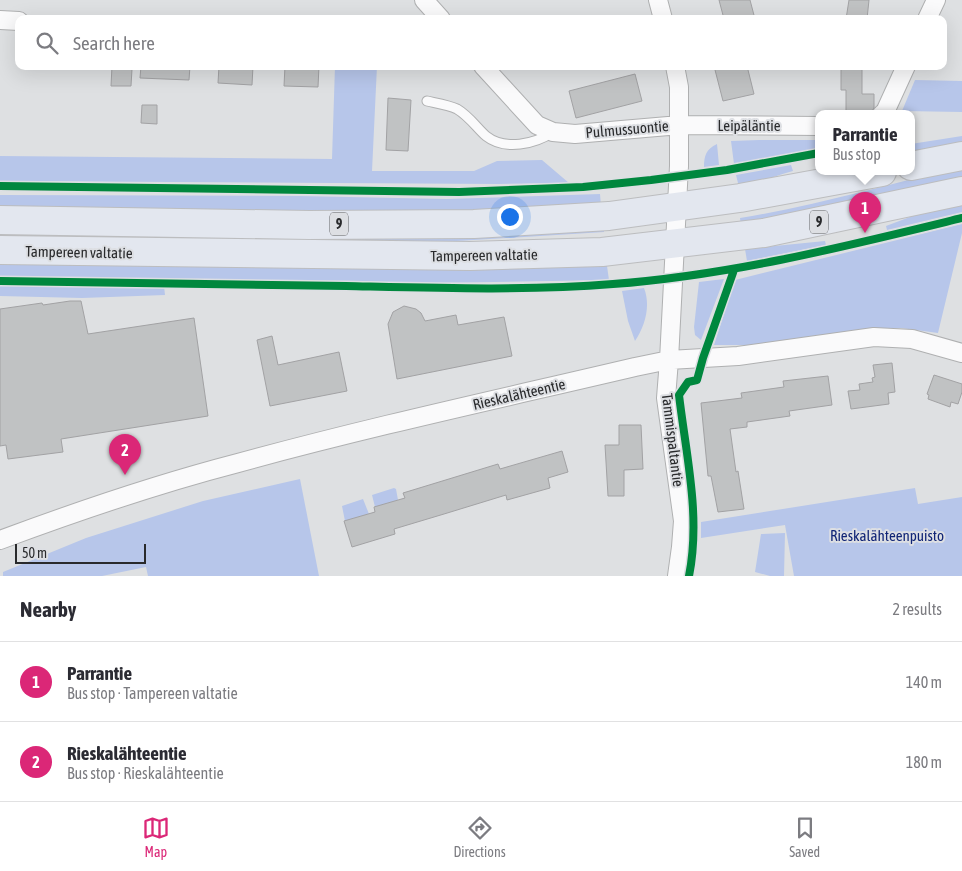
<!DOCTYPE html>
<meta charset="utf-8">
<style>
:root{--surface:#fff;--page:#f7f7f7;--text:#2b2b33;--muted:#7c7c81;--line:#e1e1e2;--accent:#db2777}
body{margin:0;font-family:"Asap Condensed",sans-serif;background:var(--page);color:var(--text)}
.scale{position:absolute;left:15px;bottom:12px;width:131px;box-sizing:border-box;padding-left:5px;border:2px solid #292a2c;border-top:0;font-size:14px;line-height:18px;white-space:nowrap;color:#292a2c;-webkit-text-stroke:4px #dddfe3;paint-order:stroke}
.you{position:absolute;left:509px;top:216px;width:18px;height:18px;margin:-12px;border:4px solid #fff;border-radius:50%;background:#1a73e8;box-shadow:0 0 0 8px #1a73e833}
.badge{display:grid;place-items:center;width:32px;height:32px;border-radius:50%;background:var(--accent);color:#fff;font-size:16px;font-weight:700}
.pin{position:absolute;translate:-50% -41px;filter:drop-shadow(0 1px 2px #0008)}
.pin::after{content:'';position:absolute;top:26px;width:18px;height:15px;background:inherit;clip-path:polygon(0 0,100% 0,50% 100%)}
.popup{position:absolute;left:815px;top:110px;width:100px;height:65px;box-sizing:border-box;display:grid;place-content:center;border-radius:10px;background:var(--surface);filter:drop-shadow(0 1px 4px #0005);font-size:16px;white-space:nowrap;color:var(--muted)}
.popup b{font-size:19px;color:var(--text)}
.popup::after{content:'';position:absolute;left:50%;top:100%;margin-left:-10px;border:10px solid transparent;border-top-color:var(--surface)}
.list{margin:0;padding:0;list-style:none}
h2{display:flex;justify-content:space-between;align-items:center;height:65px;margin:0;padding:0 20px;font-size:21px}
h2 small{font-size:16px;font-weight:400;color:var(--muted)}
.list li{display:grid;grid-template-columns:32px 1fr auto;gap:15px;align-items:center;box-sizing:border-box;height:80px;padding:0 20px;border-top:1px solid var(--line)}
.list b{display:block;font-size:19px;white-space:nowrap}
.list p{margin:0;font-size:16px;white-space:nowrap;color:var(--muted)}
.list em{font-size:16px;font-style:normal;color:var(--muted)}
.icon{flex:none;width:28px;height:28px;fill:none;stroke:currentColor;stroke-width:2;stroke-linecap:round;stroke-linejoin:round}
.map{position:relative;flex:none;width:962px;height:576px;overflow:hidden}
.search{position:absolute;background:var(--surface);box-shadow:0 5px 20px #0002;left:15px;right:15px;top:15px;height:55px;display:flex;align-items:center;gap:12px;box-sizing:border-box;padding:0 18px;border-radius:10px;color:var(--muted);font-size:19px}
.sheet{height:225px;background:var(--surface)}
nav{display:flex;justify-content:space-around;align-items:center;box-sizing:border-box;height:70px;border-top:1px solid var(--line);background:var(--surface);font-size:14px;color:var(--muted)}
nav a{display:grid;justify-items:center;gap:2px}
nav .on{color:var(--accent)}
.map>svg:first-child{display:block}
</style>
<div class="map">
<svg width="962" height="576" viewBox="0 0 962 576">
<rect width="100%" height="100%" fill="#dee0e2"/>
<!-- green -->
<path fill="#b7c6ea" d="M335,66H377L372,171H474L497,161L542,160L569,183L498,184L0,181V156L332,159Z
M915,80L962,81V112L902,111Z
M962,136V147L911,153V144Z
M759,140H819V149L734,164L731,141Z
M717,144L719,165L704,167C704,156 706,149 717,144Z
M791,165L793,171C774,176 757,184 739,187L736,175Z
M962,167V181L741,226L740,218C815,206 888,184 962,167Z
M600,194L601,206L447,214L0,210V195L300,196L447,199Z
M962,202V212L887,230L886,226L926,211Z
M962,224V233L938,333L901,328H882L748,345H714L735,280Z
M604,227V232L392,245L0,241V231Z
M825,241L826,245L747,261L745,249Z
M0,262L435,269L607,266L609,280L433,283L0,277Z
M724,279L701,340L695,335L694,327L699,282Z
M0,286H164L165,295L82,298L0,296Z
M644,288C651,306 645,326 635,341L628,321L622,291Z
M300,479L319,576H148L146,567L102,576H3V572L86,538L203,501Z
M394,488L396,489L398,500L375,507L372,495Z
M915,488L918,504L962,497V576H794L785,525L701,538V522Z
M363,499L369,514L345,521L342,506Z
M785,533L784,576H770L755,572L761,534Z"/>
<!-- building -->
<path fill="#c0c2c3" stroke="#a2a2a4" d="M719,0H750L755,19H724Z
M849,0H869L867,19H846Z
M112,66H129V69H132L131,86H111Z
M141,66H190L189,80L140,78Z
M219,66H253L252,85L218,83Z
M285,66H319L318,87L284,86Z
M714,66H747L754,94L723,101Z
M841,69H862V94H874V108L872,111H846V90H841Z
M635,74L642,101L576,118L569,91Z
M388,98L411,100L408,151L386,150Z
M142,105H157V124L141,123Z
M70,301H81L88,334L194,318L208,416L61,439L63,452L8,459L6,445L0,446V309L42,303L43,305Z
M404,306L416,309L421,313L425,321L456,315L458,325L504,317L512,356L397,379L388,324L393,312Z
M272,336L278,365L339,352L347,391L270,406L257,340Z
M892,363L895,392L888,393L889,404L851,409L848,391L860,390L859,384L873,382L872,378L875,377L873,365Z
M934,375L962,384V392L958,404L951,402L950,407L928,399L929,395L927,394Z
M828,376L832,405L789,411L790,416L747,422V427L730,429L736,472L738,471L744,509L718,512L711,476H708L701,403L742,398L741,393L784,387L783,381Z
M619,425H641L643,469L624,470V496H608L605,445H619Z
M562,451L568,472L548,478L550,488L507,500L506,495L444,514L394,529L395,534L352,547L344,521L375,512L374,507L405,498L403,493L498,464L500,469Z"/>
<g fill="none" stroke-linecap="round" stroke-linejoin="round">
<!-- lane casing -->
<g stroke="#afb0b1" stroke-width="11">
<path id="lane" d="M427,101C436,103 449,105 457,109C469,116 477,128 486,136C505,151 535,144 553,132"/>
</g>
<!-- street casing -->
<g stroke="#afb0b1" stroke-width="20">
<path id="street" d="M424,0L441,19
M658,0L663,19
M927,19L936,0
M0,20L19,21
M483,66L537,125L553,132L575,134L680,125L819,126
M675,66L679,87V166L669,360L666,398L683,521L681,547L677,576
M882,114L885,112L906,66
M0,540C78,511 157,484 238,463C369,427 503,398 635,367L669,360L738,356L874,337L912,339L962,353"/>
</g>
<!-- highway casing -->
<g stroke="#bcbdbf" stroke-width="30">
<path id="highway" d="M911,166L962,156
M0,220L309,225L474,224L609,216L740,198L882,172
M0,250L470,256L602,252L764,233L962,191"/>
</g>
<!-- lane -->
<use href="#lane" stroke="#fafafb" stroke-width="9"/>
<!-- street -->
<use href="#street" stroke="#fafafb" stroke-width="18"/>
<!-- highway -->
<use href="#highway" stroke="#e3e7ef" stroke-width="28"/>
<!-- cycleway casing -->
<g stroke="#dddfe3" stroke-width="11">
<path id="cycleway" d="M0,186L459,192L583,187L651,180L727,170L819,153
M0,281C115,283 230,285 346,286C435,288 524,291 613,284C732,275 847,246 962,218
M689,576C701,516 686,455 679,395L688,382L697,380L703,358L734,270"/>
</g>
<!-- cycleway -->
<use href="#cycleway" stroke="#00873e" stroke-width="8"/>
</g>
<g text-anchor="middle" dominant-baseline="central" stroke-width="4" stroke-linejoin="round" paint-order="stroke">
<!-- shield labels -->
<g fill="#dddfe3" stroke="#5f6063" stroke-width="1">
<rect x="810" y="210.5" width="18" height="23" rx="4"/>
<rect x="330" y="212.5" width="18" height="23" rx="4"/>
</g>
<g font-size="14" font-weight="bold" fill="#292a2c">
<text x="819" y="222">9</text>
<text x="339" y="224">9</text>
</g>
<!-- street labels -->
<g font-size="15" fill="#292a2c" stroke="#dddfe3">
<text x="749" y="125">Leipäläntie</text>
<text transform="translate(627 129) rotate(-5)">Pulmussuontie</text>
<text transform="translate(79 252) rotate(1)">Tampereen valtatie</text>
<text transform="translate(484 255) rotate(-1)">Tampereen valtatie</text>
<text transform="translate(519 394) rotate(-13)">Rieskalähteentie</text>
<text transform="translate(673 440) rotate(83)">Tammispaltantie</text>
</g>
<!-- park labels -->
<g font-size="15" fill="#112576" stroke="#dddfe3">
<text x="887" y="535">Rieskalähteenpuisto</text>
</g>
</g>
</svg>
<div class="scale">50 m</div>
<div class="you"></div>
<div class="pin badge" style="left:865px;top:233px">1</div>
<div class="popup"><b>Parrantie</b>Bus stop</div>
<div class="pin badge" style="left:125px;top:475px">2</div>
<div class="search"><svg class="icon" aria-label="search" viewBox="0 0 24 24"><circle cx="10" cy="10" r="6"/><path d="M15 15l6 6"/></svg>Search here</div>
</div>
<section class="sheet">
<h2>Nearby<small>2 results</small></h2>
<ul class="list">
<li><span class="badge">1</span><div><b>Parrantie</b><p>Bus stop · Tampereen valtatie</p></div><em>140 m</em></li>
<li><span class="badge">2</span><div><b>Rieskalähteentie</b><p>Bus stop · Rieskalähteentie</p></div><em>180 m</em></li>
</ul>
</section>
<nav>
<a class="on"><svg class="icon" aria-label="map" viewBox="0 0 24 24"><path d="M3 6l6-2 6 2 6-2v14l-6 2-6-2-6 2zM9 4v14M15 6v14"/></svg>Map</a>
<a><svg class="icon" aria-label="directions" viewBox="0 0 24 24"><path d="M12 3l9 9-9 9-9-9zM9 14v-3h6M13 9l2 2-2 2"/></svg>Directions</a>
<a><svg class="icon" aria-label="saved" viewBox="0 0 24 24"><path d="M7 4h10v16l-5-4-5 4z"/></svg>Saved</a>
</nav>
